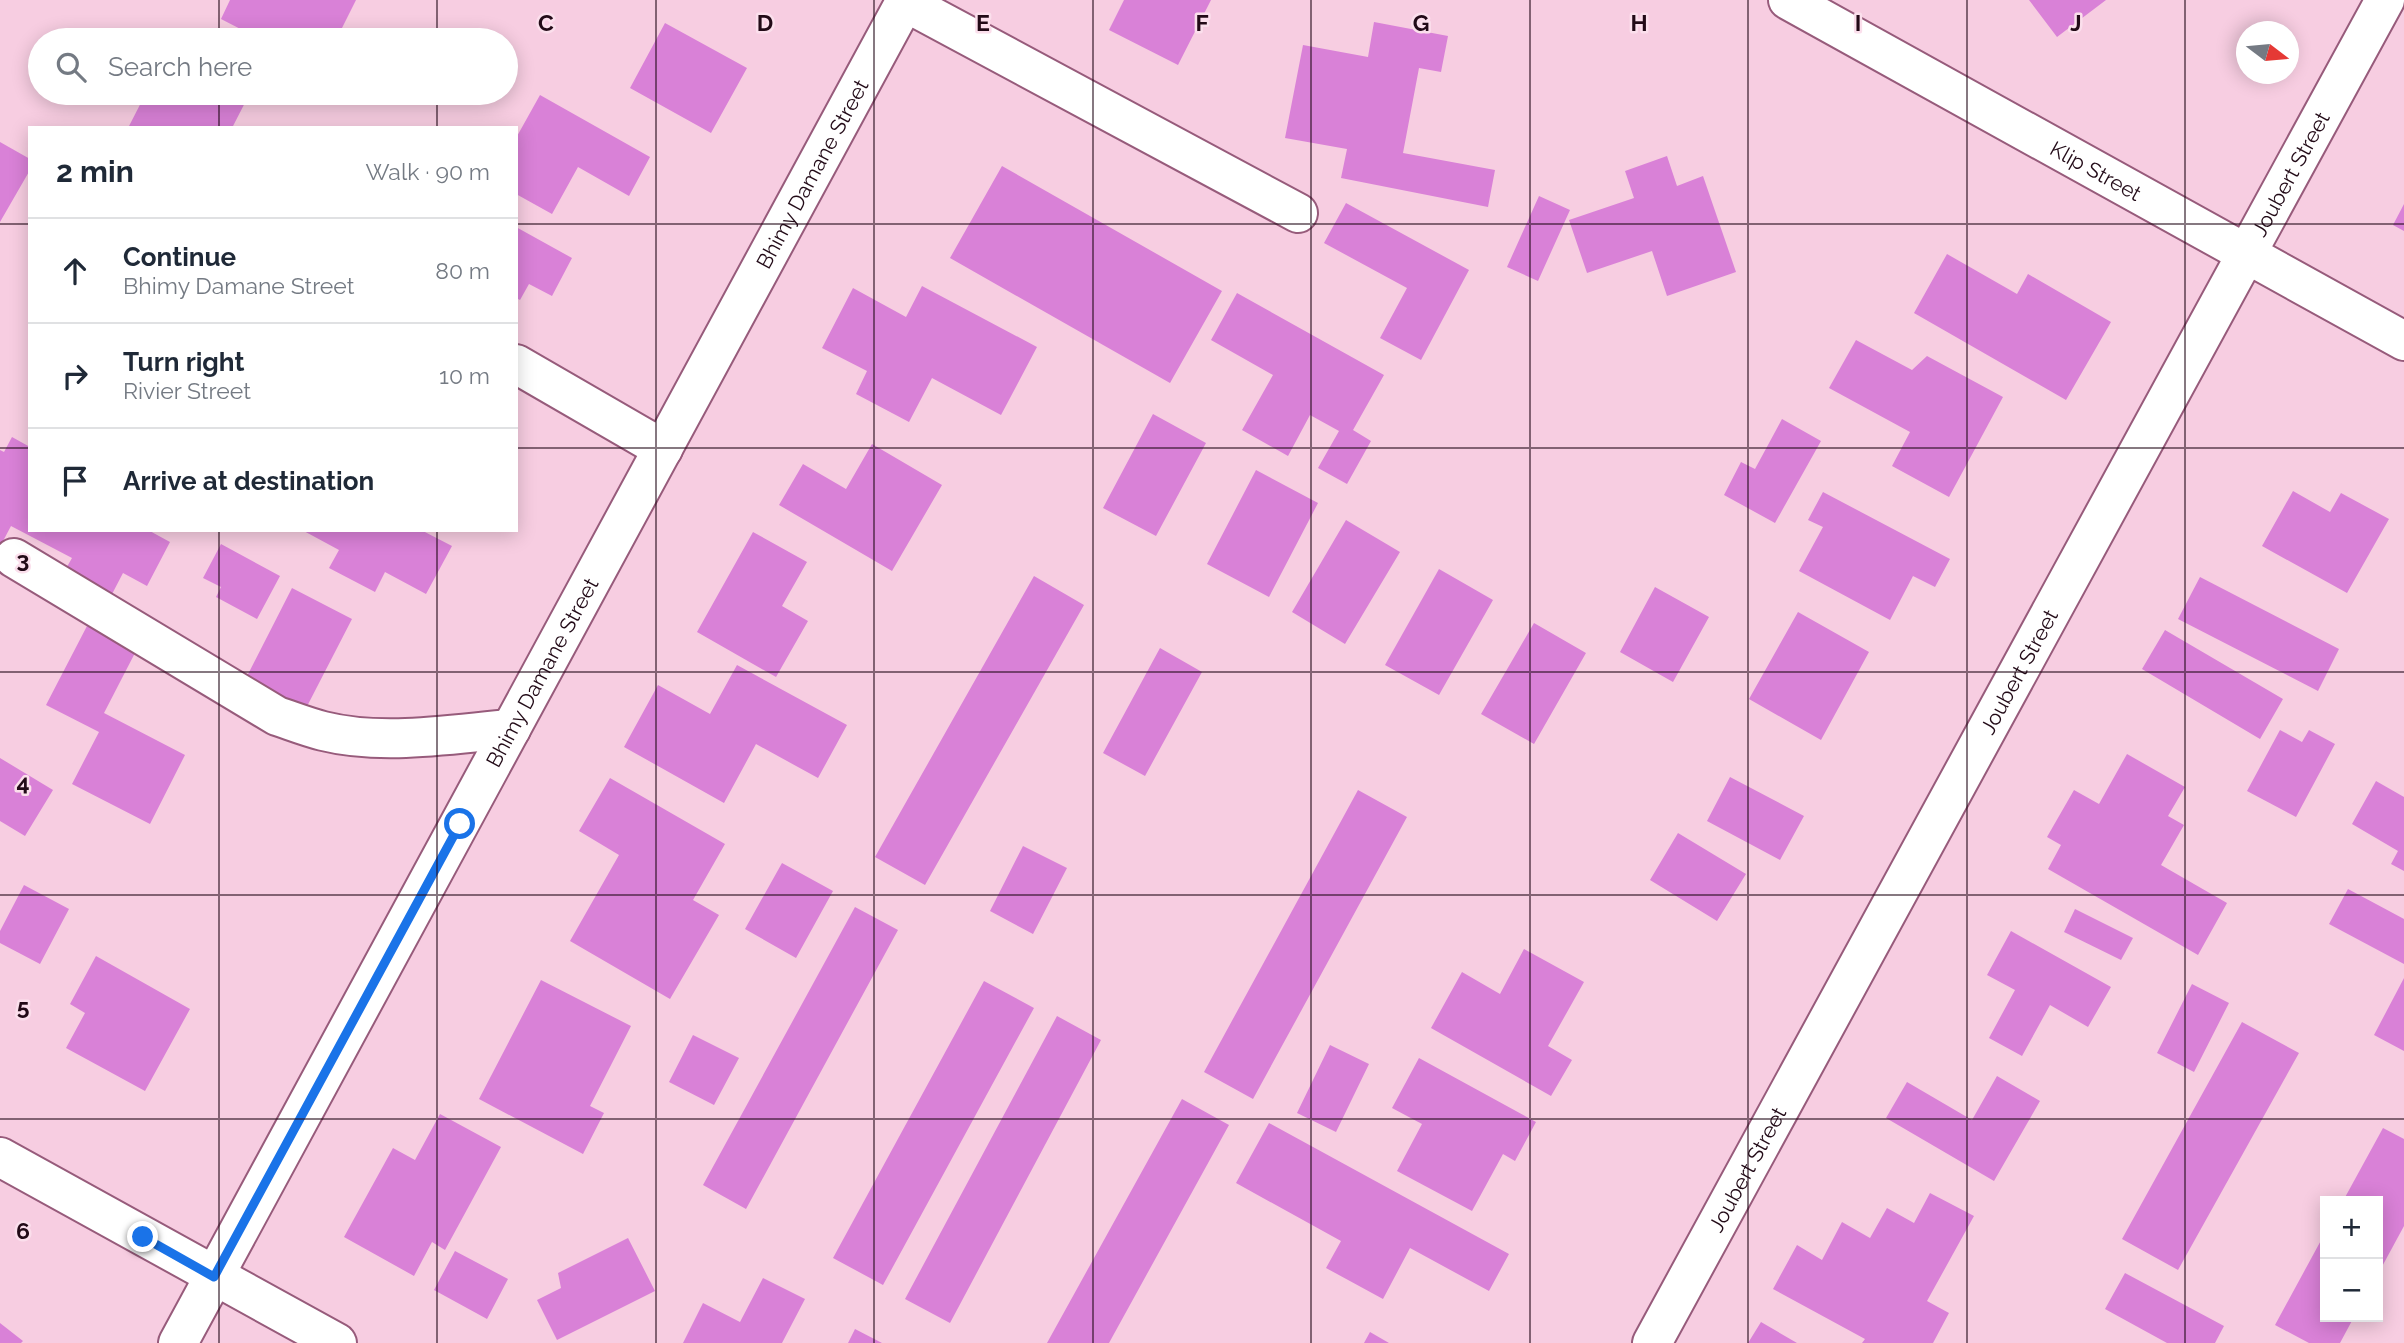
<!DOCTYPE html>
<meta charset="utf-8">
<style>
:root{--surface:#fff;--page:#f6f6f7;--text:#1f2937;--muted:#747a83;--line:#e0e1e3}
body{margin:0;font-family:Raleway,sans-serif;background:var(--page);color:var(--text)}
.controls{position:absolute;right:21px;bottom:21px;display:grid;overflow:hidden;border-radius:0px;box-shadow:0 4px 18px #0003}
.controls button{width:63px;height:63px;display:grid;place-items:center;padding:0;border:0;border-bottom:2px solid var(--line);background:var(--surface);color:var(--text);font:35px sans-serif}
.compass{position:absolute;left:2236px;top:21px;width:63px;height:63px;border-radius:50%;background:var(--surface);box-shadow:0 4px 18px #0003;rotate:106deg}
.stop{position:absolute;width:21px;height:21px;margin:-16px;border:5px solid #1a73e8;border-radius:50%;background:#fff}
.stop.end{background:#1a73e8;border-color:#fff;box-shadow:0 2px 7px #0008}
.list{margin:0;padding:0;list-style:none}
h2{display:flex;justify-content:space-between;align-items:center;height:91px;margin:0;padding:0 28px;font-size:30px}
h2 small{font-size:23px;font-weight:400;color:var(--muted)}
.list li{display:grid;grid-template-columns:46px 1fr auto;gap:21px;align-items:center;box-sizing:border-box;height:105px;padding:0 28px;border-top:2px solid var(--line)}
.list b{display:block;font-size:26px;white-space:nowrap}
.list p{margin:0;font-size:23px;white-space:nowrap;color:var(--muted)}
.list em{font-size:23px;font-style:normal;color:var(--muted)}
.icon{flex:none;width:38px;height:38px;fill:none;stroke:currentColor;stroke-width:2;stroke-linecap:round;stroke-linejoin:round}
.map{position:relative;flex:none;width:2404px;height:1343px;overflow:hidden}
.search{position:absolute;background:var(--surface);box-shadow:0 4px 18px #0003;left:28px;top:28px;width:490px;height:77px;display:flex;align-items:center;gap:18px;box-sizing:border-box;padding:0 24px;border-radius:38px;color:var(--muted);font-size:26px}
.panel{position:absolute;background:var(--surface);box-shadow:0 4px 18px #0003;left:28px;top:126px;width:490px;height:406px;border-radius:0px}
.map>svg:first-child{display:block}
</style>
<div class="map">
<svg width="2404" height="1343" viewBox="0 0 2404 1343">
<rect width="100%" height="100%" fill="#f7cde1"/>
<!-- building -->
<path fill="#d981d7" d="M230,0H356L336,40H262L221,19Z
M1124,0H1211L1178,65L1109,30Z
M2029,0H2106L2057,37Z
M1374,22L1448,36L1441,72L1419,68L1403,153L1495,170L1488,207L1341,178L1347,149L1285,138L1303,45L1368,57Z
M665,23L747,68L711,133L630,88Z
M146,93H250L232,128H128Z
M540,95L650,157L629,196L578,167L552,214L516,194V138Z
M0,142L30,159V170L0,222Z
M1667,156L1677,186L1703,176L1736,272L1667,296L1652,251L1587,273L1569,220L1634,198L1625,171Z
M1002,166L1222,291L1170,383L950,258Z
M1539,196L1570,210L1538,281L1507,267Z
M1346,203L1469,270L1421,360L1380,338L1407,288L1324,243Z
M2404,204V231L2393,225Z
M516,227L572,258L552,296L529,284L520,300L516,298Z
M1947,254L2017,294L2028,274L2111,322L2066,400L1914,313Z
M922,286L1037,347L1001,415L932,378L909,422L856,394L867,371L822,348L853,288L906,317Z
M1237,293L1384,375L1353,430L1371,441L1347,484L1318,468L1339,431L1310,415L1288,456L1242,430L1273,375L1211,340Z
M1856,340L1912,370L1927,356L2003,397L1949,497L1892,466L1910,432L1829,388Z
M1153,414L1206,443L1156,536L1103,508Z
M1782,419L1821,441L1775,523L1724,495L1741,462L1755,469Z
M12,437L30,447V530H148L170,542L147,586L123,573L111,596L64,572L72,558L11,526L2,543L0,542V450L4,452Z
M872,444L942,485L892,571L779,505L803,464L846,489Z
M1256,470L1318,503L1269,597L1207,564Z
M2293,491L2330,512L2341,493L2389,519L2347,593L2262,546Z
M1823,492L1950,559L1935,587L1913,576L1890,620L1799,571L1823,527L1808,520Z
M1346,520L1400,552L1345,644L1292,612Z
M302,530H421L452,546L426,594L385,572L375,592L329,568L339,550Z
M753,532L807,562L782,606L808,621L776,677L697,632Z
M221,544L280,576L257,619L216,597L221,587L203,578Z
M1439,569L1493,600L1439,695L1385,665Z
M1034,576L1084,605L925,885L875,857Z
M2200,577L2339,649L2318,691L2178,619Z
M1655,587L1709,617L1673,682L1620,652Z
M292,588L352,619L301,718L241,688Z
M1798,612L1869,652L1821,740L1749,699Z
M1534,623L1586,653L1534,744L1481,714Z
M87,626L136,651L104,713L185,755L150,824L72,784L99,732L46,705Z
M2165,630L2283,699L2260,739L2142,669Z
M1160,648L1202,672L1145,776L1103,753Z
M737,665L847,725L818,778L756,744L724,803L624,747L658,685L710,714Z
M2280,730L2302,742L2309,730L2335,744L2296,817L2247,791Z
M2127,754L2185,787L2168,816L2184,825L2161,865L2227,903L2198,955L2048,869L2061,845L2047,837L2074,790L2099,804Z
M0,758L53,790L25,836L0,821Z
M1730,777L1804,816L1780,860L1707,821Z
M610,778L725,844L693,900L719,915L670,999L570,941L619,855L579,831Z
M2376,781L2404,797V871L2391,864L2398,851L2352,824Z
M1358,790L1407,817L1253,1099L1204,1072Z
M1678,833L1746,874L1717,921L1650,880Z
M1023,846L1067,868L1033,934L990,911Z
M782,863L833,891L796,958L745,929Z
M24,885L69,909L40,964L0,943V931Z
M2348,889L2404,919V964L2329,924Z
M855,907L898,930L746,1209L703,1185Z
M2075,909L2133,938L2121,960L2064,932Z
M2011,931L2111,987L2088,1027L2050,1005L2022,1056L1989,1038L2015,990L1987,975Z
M1524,949L1584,982L1548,1046L1572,1060L1551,1096L1431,1028L1462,972L1500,994Z
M96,956L190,1009L145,1091L66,1048L85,1013L70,1004Z
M2404,978V1051L2374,1035Z
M541,980L631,1026L590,1106L604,1113L583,1154L479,1099Z
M984,981L1034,1008L883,1285L833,1258Z
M2192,984L2229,1003L2194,1072L2157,1053Z
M1057,1016L1101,1040L950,1323L905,1299Z
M2242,1022L2299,1053L2178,1270L2122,1239Z
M693,1035L739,1058L714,1105L669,1082Z
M1330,1045L1369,1064L1336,1132L1297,1113Z
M1419,1058L1536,1122L1515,1161L1503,1154L1472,1211L1397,1171L1422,1124L1392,1108Z
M1997,1076L2040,1101L1994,1181L1886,1118L1907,1082L1972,1120Z
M1182,1099L1229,1125L1109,1343H1047Z
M440,1114L501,1147L445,1250L432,1242L414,1276L344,1237L393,1148L415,1160Z
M1269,1123L1509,1254L1489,1291L1410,1248L1383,1299L1326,1268L1341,1241L1236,1183Z
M2383,1128L2404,1139V1226L2378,1274V1201H2343Z
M1930,1193L1974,1216L1927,1301L1949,1313L1933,1343H1862L1865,1339L1773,1289L1797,1245L1822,1260L1842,1222L1870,1238L1887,1208L1914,1223Z
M2325,1233V1317H2354L2340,1343H2309L2275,1325Z
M628,1238L655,1291L557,1340L537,1300L561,1288L558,1273Z
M455,1251L508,1279L487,1319L434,1290Z
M2125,1273L2224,1326L2215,1343H2167L2105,1309Z
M763,1278L805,1299L782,1343H683L703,1303L740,1322Z
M1761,1322L1797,1343H1748Z
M0,1323L23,1341L21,1343H0Z
M855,1329L882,1343H848Z
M1370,1332L1389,1343H1364Z"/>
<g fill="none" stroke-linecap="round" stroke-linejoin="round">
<!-- minor casing -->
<g stroke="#975b7b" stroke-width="42">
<g id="minor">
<path id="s1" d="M1788,0L2404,341"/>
<path d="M905,2L1298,213"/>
<path d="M516,364L663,449"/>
<path d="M14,558L277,716C292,721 307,727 323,731C383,746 451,734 511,729"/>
<path d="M0,1157L337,1343"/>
<path id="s2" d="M178,1343L906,0"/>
<path id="s3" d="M1652,1343L2385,0"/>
</g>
</g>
<!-- minor -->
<use href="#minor" stroke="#fff" stroke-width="38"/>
</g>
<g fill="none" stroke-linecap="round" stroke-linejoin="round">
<!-- route -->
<path stroke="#1a73e8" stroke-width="9" d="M143,1237L214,1277L460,824"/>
</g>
<!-- grid -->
<path fill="none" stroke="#220a17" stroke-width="2" stroke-opacity="0.55" d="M219,0V40M437,0V40M656,0V1343M874,0V1343M1093,0V1343M1311,0V1343M1530,0V1343M1748,0V1343M1967,0V1343M2185,0V1343M219,93V128M437,93V128M0,224H30M516,224H2404M0,448H30M516,448H2404M219,530V1343M437,530V1343M0,672H2404M0,895H2404M0,1119H2404"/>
<g text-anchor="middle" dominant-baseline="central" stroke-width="5" stroke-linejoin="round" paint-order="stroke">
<!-- street labels -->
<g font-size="21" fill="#220a17" stroke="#fbdfec">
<text stroke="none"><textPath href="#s1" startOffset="352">Klip Street</textPath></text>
<text stroke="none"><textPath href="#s2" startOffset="1330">Bhimy Damane Street</textPath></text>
<text stroke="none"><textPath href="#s3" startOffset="1332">Joubert Street</textPath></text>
<text stroke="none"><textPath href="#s3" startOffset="765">Joubert Street</textPath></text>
<text stroke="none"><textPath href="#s2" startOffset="763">Bhimy Damane Street</textPath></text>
<text stroke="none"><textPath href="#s3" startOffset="198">Joubert Street</textPath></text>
</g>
</g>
<g font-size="23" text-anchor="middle" font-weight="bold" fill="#220a17" stroke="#fbdfec" stroke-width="5" stroke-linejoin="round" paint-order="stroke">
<text x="546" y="31">C</text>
<text x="765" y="31">D</text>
<text x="983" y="31">E</text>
<text x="1202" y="31">F</text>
<text x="1421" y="31">G</text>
<text x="1639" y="31">H</text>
<text x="1858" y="31">I</text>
<text x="2076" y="31">J</text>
<text x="23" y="568">3</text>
<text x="23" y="791">4</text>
<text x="23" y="1015">5</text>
<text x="23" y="1239">6</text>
</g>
</svg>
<div class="controls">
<button>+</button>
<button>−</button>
</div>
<svg class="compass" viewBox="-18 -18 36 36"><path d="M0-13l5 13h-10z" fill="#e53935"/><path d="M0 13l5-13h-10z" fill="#747a83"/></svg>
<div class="stop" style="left:460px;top:824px"></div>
<div class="stop end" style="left:143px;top:1237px"></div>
<div class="search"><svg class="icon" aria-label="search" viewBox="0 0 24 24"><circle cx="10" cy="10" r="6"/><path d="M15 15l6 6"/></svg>Search here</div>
<section class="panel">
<h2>2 min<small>Walk · 90 m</small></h2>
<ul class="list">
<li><svg class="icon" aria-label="ahead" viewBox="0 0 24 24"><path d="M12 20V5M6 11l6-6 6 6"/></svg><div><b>Continue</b><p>Bhimy Damane Street</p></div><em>80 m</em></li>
<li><svg class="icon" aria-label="right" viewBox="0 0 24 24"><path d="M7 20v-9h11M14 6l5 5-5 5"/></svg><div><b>Turn right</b><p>Rivier Street</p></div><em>10 m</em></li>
<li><svg class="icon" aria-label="arrive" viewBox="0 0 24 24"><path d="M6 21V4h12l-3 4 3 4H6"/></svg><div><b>Arrive at destination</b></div></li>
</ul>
</section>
</div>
